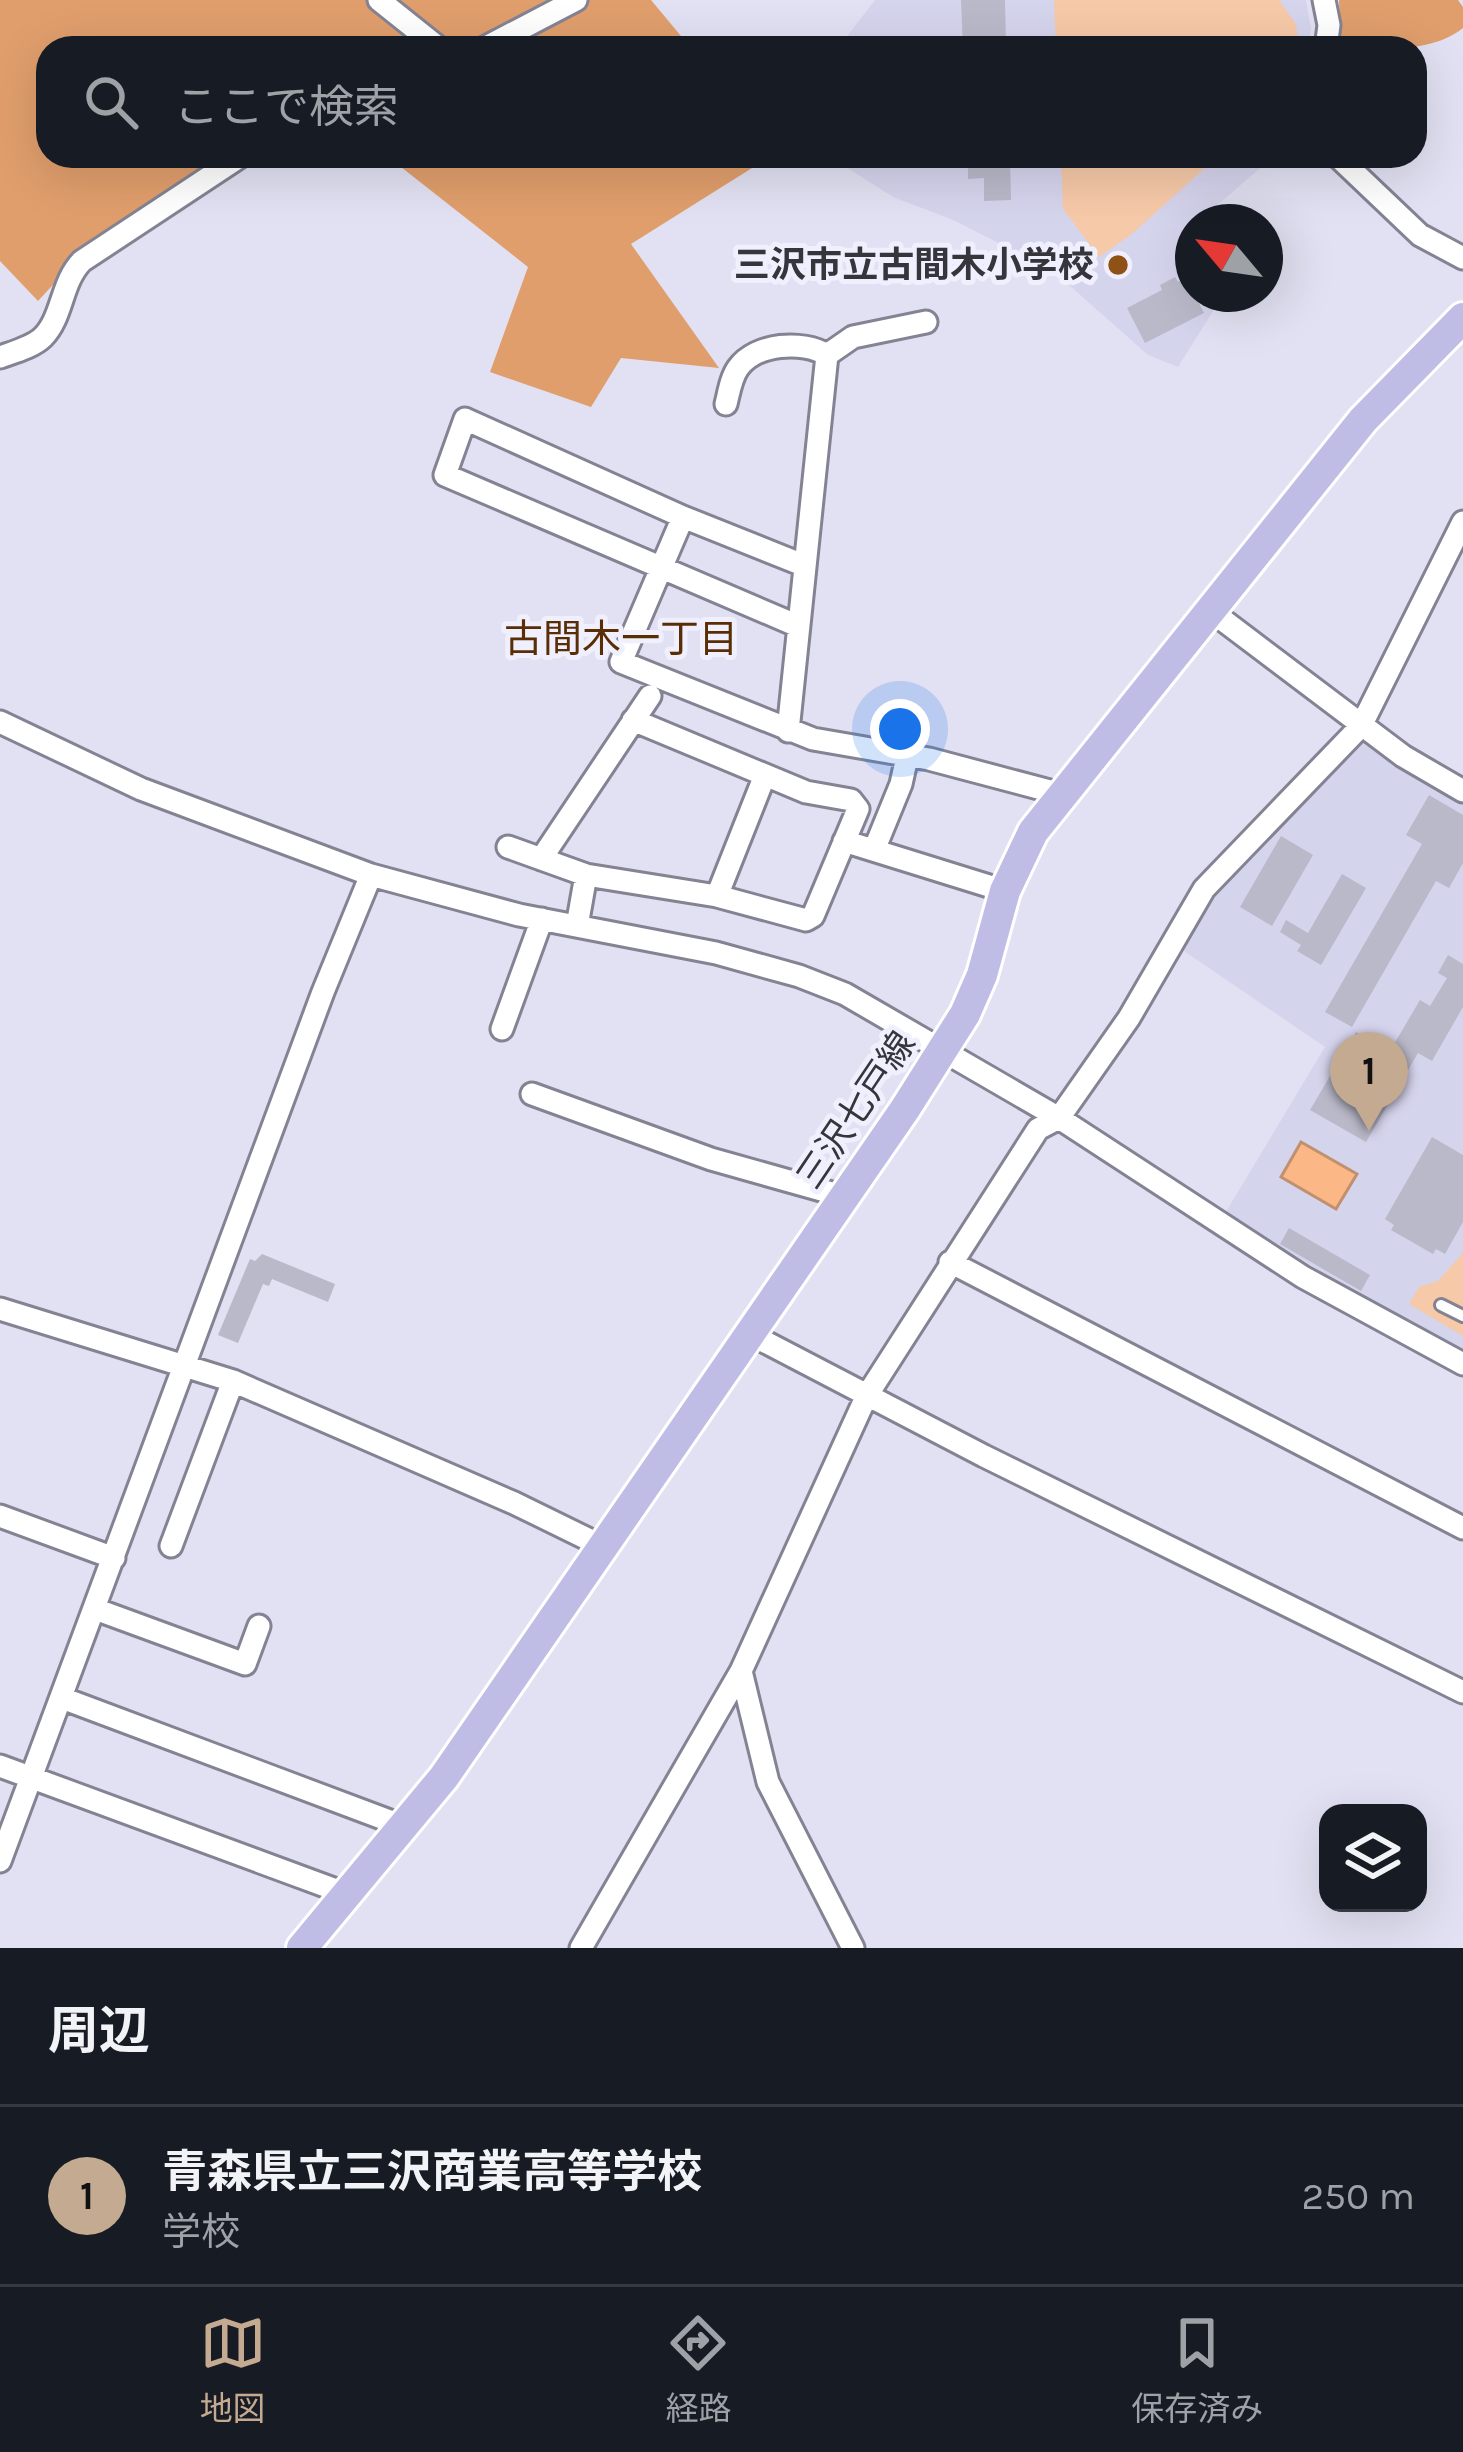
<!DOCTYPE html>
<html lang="ja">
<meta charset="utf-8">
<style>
:root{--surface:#171b24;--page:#242831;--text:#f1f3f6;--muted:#9ea1a6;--line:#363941;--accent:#c5aa92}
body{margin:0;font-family:Karla,"Noto Sans JP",sans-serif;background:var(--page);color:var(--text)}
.controls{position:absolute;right:36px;bottom:36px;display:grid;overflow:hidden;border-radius:24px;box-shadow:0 12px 48px #0002}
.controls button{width:108px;height:108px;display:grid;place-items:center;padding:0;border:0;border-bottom:3px solid var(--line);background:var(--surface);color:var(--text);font:60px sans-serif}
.compass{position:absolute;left:1175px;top:204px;width:108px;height:108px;border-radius:50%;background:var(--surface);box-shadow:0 12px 48px #0002;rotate:299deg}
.you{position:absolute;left:900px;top:729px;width:42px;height:42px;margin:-30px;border:9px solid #fff;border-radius:50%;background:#1a73e8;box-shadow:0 0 0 18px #1a73e833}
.badge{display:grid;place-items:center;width:78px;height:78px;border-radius:50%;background:var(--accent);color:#111;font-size:39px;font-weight:700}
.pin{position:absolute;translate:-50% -99px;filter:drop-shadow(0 3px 6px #0008)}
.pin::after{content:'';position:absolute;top:63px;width:42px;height:36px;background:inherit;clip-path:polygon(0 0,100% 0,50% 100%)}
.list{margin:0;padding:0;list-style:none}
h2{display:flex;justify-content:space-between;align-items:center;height:156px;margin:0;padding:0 48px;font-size:51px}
h2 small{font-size:39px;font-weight:400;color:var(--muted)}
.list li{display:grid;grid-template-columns:78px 1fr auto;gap:36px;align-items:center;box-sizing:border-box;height:180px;padding:0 48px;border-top:3px solid var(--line)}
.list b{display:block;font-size:45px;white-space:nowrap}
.list p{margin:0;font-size:39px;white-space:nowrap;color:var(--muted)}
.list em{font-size:39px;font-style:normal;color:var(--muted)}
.icon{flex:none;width:66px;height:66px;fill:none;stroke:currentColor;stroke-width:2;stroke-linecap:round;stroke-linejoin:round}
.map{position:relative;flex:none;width:1463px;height:1948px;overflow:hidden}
.search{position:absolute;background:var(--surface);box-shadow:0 12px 48px #0002;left:36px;right:36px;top:36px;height:132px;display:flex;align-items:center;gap:30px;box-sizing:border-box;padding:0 42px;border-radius:36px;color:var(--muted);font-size:45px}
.sheet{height:336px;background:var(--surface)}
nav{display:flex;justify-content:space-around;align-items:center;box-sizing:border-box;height:168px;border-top:3px solid var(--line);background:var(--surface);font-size:33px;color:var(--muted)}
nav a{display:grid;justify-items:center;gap:6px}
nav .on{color:var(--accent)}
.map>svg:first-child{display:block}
</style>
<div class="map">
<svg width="1463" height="1948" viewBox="0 0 1463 1948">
<rect width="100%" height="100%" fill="#e2e1f3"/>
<!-- built -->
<path fill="#d5d4ed" d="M875,0H1306L1311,29L1308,48H838Z
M829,156H1274L1198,222H1193L1187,239L1193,261V294H1206L1215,308L1178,367L1148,355L1052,270L951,219L893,197Z
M1367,742L1463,801V1353L1224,1215L1325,1047L1184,951L1213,890L1353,744Z"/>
<!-- green -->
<path fill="#f6c9a8" d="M1054,0H1279L1296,24L1299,48H1056Z
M1061,156H1218L1132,234L1099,257L1063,209Z
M1463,1253V1336L1409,1304L1419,1287L1438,1281Z"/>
<!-- forest -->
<path fill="#e09e6c" d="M0,0H651L691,48H48V156H219L76,260L38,301L0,261Z
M1339,0H1458L1463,7V28C1430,54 1382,48 1341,48Z
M387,156H771L631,244L719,368L621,358L591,407L490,372L528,267Z"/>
<!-- water -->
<path fill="#fbb785" stroke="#c0906f" stroke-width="3" d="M1301,1142L1357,1174L1336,1209L1281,1177Z"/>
<!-- building -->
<path fill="#b9b9ca" d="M961,0H1005L1006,48H963Z
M968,156H1010L1011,200L984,201V178L968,179Z
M1175,277L1178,282L1186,278L1204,313L1145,343L1127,308L1162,290L1160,285Z
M1429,795L1463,815V863L1449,888L1436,881L1352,1027L1325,1012L1422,844L1406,835Z
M1281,836L1313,855L1272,926L1240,907Z
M1342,874L1366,888L1321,965L1297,951L1301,945L1280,932L1286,920L1308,933Z
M1448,955L1463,964V1007L1432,1061L1418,1053L1366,1142L1310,1110L1356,1032L1390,1051L1420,1000L1430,1006L1447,978L1438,973Z
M1432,1137L1463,1155V1222L1445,1254L1436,1249L1433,1254L1391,1230L1394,1225L1385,1219Z
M1289,1228L1370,1275L1361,1291L1280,1244Z
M262,1254L335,1284L328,1302L272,1279L269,1286L263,1284L238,1343L218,1335L250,1259L255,1261Z"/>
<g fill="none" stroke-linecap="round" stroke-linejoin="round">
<!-- lane casing -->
<g stroke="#838393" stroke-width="16">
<path id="lane" d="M1441,1305L1463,1316"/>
</g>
<!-- street casing -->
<g stroke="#838393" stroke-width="27">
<path id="street" d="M379,0L439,48
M1324,0L1329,25L1326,48
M484,48L576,0
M1337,156L1420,235L1463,258
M0,357C14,352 33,347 43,337C63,317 61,282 82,261L241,156
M726,404C729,392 731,378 738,368C756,343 803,340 827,355
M683,517L621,662L813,739L929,759L1061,794
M1211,611L1403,756L1463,791
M798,626L445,475L465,419L683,517L803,565
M0,722L141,789L371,875L519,915L716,953L799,976L845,994L1059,1118L1303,1277L1463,1364
M788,731L827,355L853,337L926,322
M844,841L1005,891
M508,847L586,875L717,896L806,920L813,916L858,809L851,800L806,792L633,720
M874,850L901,784L907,757
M541,859L650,696
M717,896L765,775
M577,926L586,875
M502,1029L542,919
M532,1094L711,1159L846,1197
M950,1262L1463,1528
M0,1309L233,1381L514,1503L604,1547
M750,1334L984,1456L1463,1692
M0,1516L114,1558
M171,1546L233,1381
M95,1609L245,1664L259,1626
M741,1671L768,1782L853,1948
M62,1698L403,1826
M0,1766L347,1894
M0,1861L323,992L371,875
M581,1948L741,1671L866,1397L1038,1129L1059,1118L1129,1018L1204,889L1361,726L1463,522"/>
</g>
<!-- primary casing -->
<g stroke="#fff" stroke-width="36">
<path id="primary" d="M302,1948L444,1777L905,1109L965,1014L982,975L1005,891L1033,832L1363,420L1463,318"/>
</g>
<!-- lane -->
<use href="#lane" stroke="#fff" stroke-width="10"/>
<!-- street -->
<use href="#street" stroke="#fff" stroke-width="21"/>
<!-- primary -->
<use href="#primary" stroke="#bfbce6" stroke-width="30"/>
</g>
<!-- markers -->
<circle fill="#905117" stroke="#efeffd" stroke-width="4.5" cx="1118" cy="265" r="12"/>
<g text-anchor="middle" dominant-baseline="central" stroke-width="10" stroke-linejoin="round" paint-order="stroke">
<!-- poi labels -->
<g font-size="36" font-weight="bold" fill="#36353c" stroke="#efeffd" text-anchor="end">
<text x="1094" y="265">三沢市立古間木小学校</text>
</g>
<!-- street labels -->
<g font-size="36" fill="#36353c" stroke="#efeffd">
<text transform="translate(856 1110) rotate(-56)">三沢七戸線</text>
</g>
<!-- neighbourhood labels -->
<g font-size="39" fill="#592e05" stroke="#efeffd">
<text x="621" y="639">古間木一丁目</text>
</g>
</g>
</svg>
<div class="controls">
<button><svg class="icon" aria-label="layers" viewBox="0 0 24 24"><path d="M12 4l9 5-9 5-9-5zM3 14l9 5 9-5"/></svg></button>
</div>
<svg class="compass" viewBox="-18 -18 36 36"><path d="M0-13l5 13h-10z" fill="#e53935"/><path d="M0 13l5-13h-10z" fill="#9ea1a6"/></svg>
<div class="you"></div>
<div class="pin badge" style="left:1369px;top:1131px">1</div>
<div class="search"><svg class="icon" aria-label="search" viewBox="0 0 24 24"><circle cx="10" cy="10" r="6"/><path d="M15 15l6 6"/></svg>ここで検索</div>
</div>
<section class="sheet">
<h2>周辺<small></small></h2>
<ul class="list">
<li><span class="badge">1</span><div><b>青森県立三沢商業高等学校</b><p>学校</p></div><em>250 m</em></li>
</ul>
</section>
<nav>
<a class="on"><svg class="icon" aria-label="map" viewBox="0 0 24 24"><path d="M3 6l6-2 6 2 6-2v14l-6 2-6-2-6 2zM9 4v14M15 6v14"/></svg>地図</a>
<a><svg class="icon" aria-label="directions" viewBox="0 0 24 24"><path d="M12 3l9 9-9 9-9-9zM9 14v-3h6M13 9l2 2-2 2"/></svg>経路</a>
<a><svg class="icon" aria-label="saved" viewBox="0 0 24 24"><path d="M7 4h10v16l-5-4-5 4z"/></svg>保存済み</a>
</nav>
